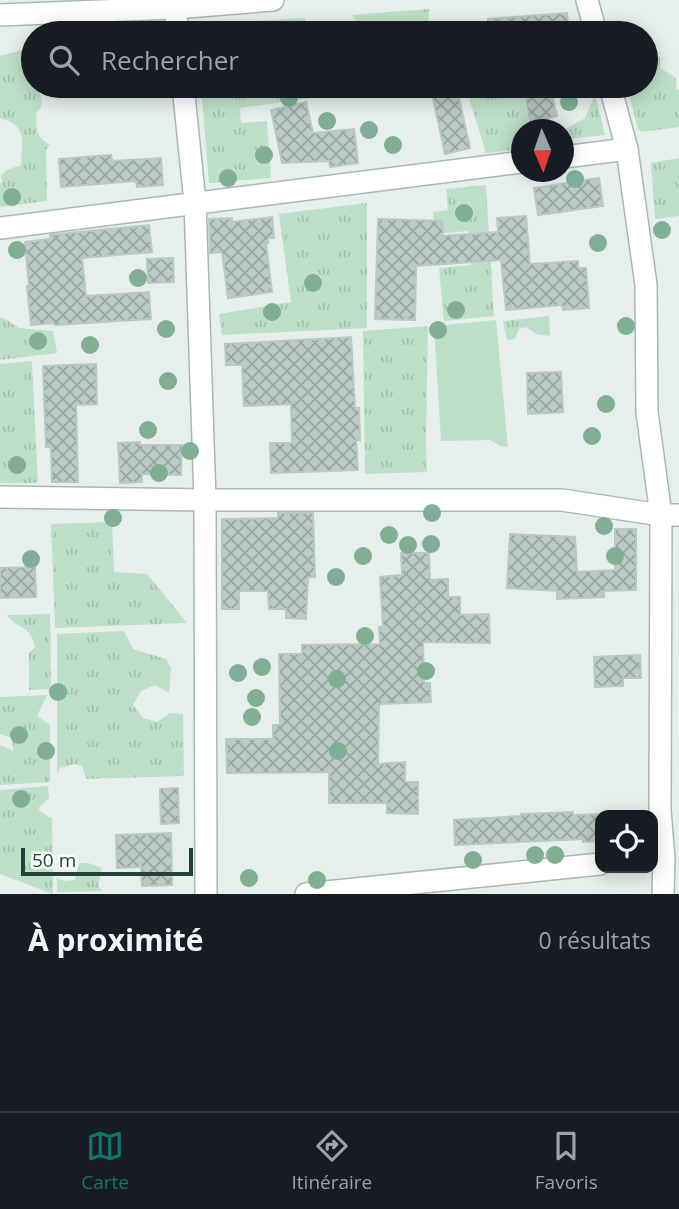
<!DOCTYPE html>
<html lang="fr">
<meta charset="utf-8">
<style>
:root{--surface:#171b24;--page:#242831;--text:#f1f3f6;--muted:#9ea1a6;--line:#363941;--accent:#0f766e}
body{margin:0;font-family:"Open Sans",sans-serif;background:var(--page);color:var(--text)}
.controls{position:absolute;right:21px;bottom:21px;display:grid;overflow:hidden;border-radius:14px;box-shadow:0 4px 18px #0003}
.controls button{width:63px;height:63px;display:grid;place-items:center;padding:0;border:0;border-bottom:2px solid var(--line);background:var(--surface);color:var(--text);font:35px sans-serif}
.compass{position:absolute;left:511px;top:119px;width:63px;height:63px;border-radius:50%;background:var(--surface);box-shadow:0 4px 18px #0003;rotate:178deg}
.scale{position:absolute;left:21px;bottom:18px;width:172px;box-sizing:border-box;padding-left:7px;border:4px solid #24423a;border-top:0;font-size:19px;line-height:24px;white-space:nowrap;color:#24423a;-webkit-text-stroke:5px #f7fbf9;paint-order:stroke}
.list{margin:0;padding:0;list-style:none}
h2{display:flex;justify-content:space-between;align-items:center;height:91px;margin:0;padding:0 28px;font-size:30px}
h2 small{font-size:23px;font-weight:400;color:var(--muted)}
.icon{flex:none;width:38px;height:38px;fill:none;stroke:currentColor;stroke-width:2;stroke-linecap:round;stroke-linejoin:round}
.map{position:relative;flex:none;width:679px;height:894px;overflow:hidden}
.search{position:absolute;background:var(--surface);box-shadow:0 4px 18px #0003;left:21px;right:21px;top:21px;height:77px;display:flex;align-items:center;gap:18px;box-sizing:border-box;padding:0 24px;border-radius:38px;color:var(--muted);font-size:26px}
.sheet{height:217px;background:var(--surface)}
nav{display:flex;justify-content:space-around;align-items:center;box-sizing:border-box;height:98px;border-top:2px solid var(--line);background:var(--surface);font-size:19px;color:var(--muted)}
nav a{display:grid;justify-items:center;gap:4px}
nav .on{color:var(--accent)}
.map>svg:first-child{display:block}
</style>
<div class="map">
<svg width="679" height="894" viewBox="0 0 679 894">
<defs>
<pattern id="grass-tufts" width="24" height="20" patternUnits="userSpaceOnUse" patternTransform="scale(1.75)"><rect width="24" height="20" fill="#bfe0c8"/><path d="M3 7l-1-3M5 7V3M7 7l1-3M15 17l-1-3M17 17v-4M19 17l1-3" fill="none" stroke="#a4c1ad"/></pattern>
<pattern id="building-cross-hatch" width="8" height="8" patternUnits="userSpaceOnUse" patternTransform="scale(1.75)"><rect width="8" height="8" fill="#bbcac4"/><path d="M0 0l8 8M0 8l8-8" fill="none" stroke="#98a6a0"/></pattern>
</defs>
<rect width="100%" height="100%" fill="#e6efeb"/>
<!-- grass -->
<path fill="url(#grass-tufts)" d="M429,9L428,33H365L352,15Z
M305,18L306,33H197V24Z
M33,47V86H37C41,98 46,103 36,114C37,130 35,136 50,145L46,150L47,201L0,207V184L2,182L1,175L7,170L21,165C22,142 28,125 0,118V56Z
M660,56V68L676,78V90H679V127L642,132L638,129L627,86H646V59Z
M201,86H311L312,98L240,108L241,123L267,121L271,178L209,183Z
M443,86H521L530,129L522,130L521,149L486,153L466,88L445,90Z
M595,94L605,135L567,139L566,129L585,118Z
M679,158V216L655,219L651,163Z
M486,185L494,316L444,321L439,268L471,265L468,231L436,234L433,212L448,210L446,189Z
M367,203V328L222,335L219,314L291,302L279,214Z
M549,316L550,336L536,334L526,327L519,329L515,339L507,340L503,321Z
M2,317L19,328L53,331L57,353L0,360V318Z
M428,326L426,441L427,472L365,474L363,331Z
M32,361L38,483H0V364Z
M112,522L114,572L147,574L187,623L55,628L51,524Z
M50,614L51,689L29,690V653L35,647C29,622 18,631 7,615Z
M124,631L133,649L166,659L171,668L169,693L155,685L141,691L133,705L143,718L157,722L170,713L183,714L184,776L86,779L82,766L75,764L60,768L57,775V634Z
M47,695L37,716L50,725V782L0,785V745L14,751L11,738L0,734V697Z
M48,786L49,798L39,807V810L48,817L52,818L53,894L0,874V790Z
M80,863H88L102,868L98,885L102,891L57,892V878L64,881L75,880L78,866Z"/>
<!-- garden -->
<path fill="#bfe0c8" d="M496,320L508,447L500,446L490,440L441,441L434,326Z"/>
<!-- building -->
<path fill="url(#building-cross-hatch)" stroke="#b8c9c2" stroke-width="2" d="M567,13L569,33H488V19Z
M523,86H550L557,116L530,122Z
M457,89L470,148L445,154L432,94Z
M306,102L313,133L354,129L358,163L330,167L329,161L282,163L271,110Z
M111,155L112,161L161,158L163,185L137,187L136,181L61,187L59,159Z
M599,178L603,206L538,215L534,188Z
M526,216L530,264L578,261V268H586L589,308L563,310L562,305L506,310L501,260L416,266L415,320L375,319L378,219L442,221L443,236L498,232L497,218Z
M272,217L274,238H268V243H266L272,292L228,298L222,252L210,253L209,219L232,218V222Z
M149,225L152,252L82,258L86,296L149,292L151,319L55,325L54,323L31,325L27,286H29L25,242L50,239V235Z
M173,258L174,282L148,283L147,259Z
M351,337L355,408H359L360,440H356L358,470L271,473L270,443H292L291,404L244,406L242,365H226L225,344Z
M96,364L97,404L76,405L78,482H52L51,447H46L43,366Z
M561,372L563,412L528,414L527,373Z
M140,442V445H182L181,475L142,474V482L120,483L118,443Z
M278,513H313L315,577H308L306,619L286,618V609H269L268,591H239V609H222V519L278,518Z
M615,529H636V590L604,591V597L557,599V591L507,588L510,534L575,537L577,572L615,570Z
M401,553H429L430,580L448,579V597H460V615L489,614L490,643L423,642L424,683H430L431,702L379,704L378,764L405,762V782H418V814L387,813V803H329V772L227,773L226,739H273V725H280L279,654H302V645L380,644L379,627H383L380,577L402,575Z
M35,567L36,597L0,598V568Z
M640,655L641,678H623V686L595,687L594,657Z
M178,788L179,823L161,824L160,789Z
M573,812V815L600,814V841L583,842V839L455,845L454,820L521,816V814Z
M171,833L172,885L142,886L141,867L117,868L116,835Z"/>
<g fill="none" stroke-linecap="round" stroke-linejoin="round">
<!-- minor casing -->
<g stroke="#a8b8b2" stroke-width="24">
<path id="minor" d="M174,0L178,33
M587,0L596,33
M0,15L175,8L273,0
M183,86L195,202L205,500L206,894
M610,86L627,149L646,285L647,412L661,515L660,810L664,858L663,894
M564,157L627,149
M0,228L522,162
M0,497L205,500H562L661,515H679
M306,894L600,864"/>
</g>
<!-- minor -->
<use href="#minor" stroke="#fff" stroke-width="21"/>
</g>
<!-- trees -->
<g fill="#80af93">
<circle cx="289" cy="98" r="9"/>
<circle cx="569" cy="102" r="9"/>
<circle cx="327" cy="121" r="9"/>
<circle cx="369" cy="130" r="9"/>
<circle cx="393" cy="145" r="9"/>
<circle cx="264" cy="155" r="9"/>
<circle cx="228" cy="178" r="9"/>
<circle cx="575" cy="179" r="9"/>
<circle cx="12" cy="197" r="9"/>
<circle cx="464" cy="213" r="9"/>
<circle cx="662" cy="230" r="9"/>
<circle cx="598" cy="243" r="9"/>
<circle cx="17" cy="250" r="9"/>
<circle cx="138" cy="278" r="9"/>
<circle cx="313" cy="283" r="9"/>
<circle cx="456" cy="310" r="9"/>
<circle cx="272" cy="312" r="9"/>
<circle cx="626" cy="326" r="9"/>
<circle cx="166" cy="329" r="9"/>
<circle cx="438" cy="330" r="9"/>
<circle cx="38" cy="341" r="9"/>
<circle cx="90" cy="345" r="9"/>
<circle cx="168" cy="381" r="9"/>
<circle cx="606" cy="404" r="9"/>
<circle cx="148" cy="430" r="9"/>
<circle cx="592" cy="436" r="9"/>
<circle cx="190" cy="451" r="9"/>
<circle cx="17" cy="465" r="9"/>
<circle cx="159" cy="473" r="9"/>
<circle cx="432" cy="513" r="9"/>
<circle cx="113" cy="518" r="9"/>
<circle cx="604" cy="526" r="9"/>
<circle cx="389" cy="535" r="9"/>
<circle cx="431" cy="544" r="9"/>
<circle cx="408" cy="545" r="9"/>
<circle cx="363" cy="556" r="9"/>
<circle cx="615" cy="556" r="9"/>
<circle cx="31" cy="559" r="9"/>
<circle cx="336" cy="577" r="9"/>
<circle cx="365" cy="636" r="9"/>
<circle cx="262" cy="667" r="9"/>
<circle cx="426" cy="671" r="9"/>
<circle cx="238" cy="673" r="9"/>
<circle cx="337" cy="679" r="9"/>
<circle cx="58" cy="692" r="9"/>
<circle cx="256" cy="698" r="9"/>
<circle cx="252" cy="717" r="9"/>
<circle cx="19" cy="735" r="9"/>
<circle cx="46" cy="751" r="9"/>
<circle cx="338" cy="751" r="9"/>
<circle cx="21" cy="799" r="9"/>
<circle cx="535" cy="855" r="9"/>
<circle cx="555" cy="855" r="9"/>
<circle cx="473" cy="860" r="9"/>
<circle cx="249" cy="878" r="9"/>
<circle cx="317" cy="880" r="9"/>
</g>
</svg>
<div class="controls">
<button><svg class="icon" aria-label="locate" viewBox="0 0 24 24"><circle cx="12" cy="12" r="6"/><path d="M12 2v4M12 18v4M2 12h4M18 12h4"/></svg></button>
</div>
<svg class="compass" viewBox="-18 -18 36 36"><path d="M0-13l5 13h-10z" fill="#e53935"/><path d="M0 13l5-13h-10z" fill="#9ea1a6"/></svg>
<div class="scale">50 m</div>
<div class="search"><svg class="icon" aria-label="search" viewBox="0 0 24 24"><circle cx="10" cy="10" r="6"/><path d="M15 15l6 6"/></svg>Rechercher</div>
</div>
<section class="sheet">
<h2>À proximité<small>0 résultats</small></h2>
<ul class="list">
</ul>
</section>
<nav>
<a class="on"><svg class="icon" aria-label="map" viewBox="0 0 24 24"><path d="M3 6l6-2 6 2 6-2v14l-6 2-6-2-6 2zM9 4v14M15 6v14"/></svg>Carte</a>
<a><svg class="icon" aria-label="directions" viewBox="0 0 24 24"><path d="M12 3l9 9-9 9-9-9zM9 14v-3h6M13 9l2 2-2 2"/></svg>Itinéraire</a>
<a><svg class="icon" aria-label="saved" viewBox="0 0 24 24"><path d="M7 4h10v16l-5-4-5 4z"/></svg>Favoris</a>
</nav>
